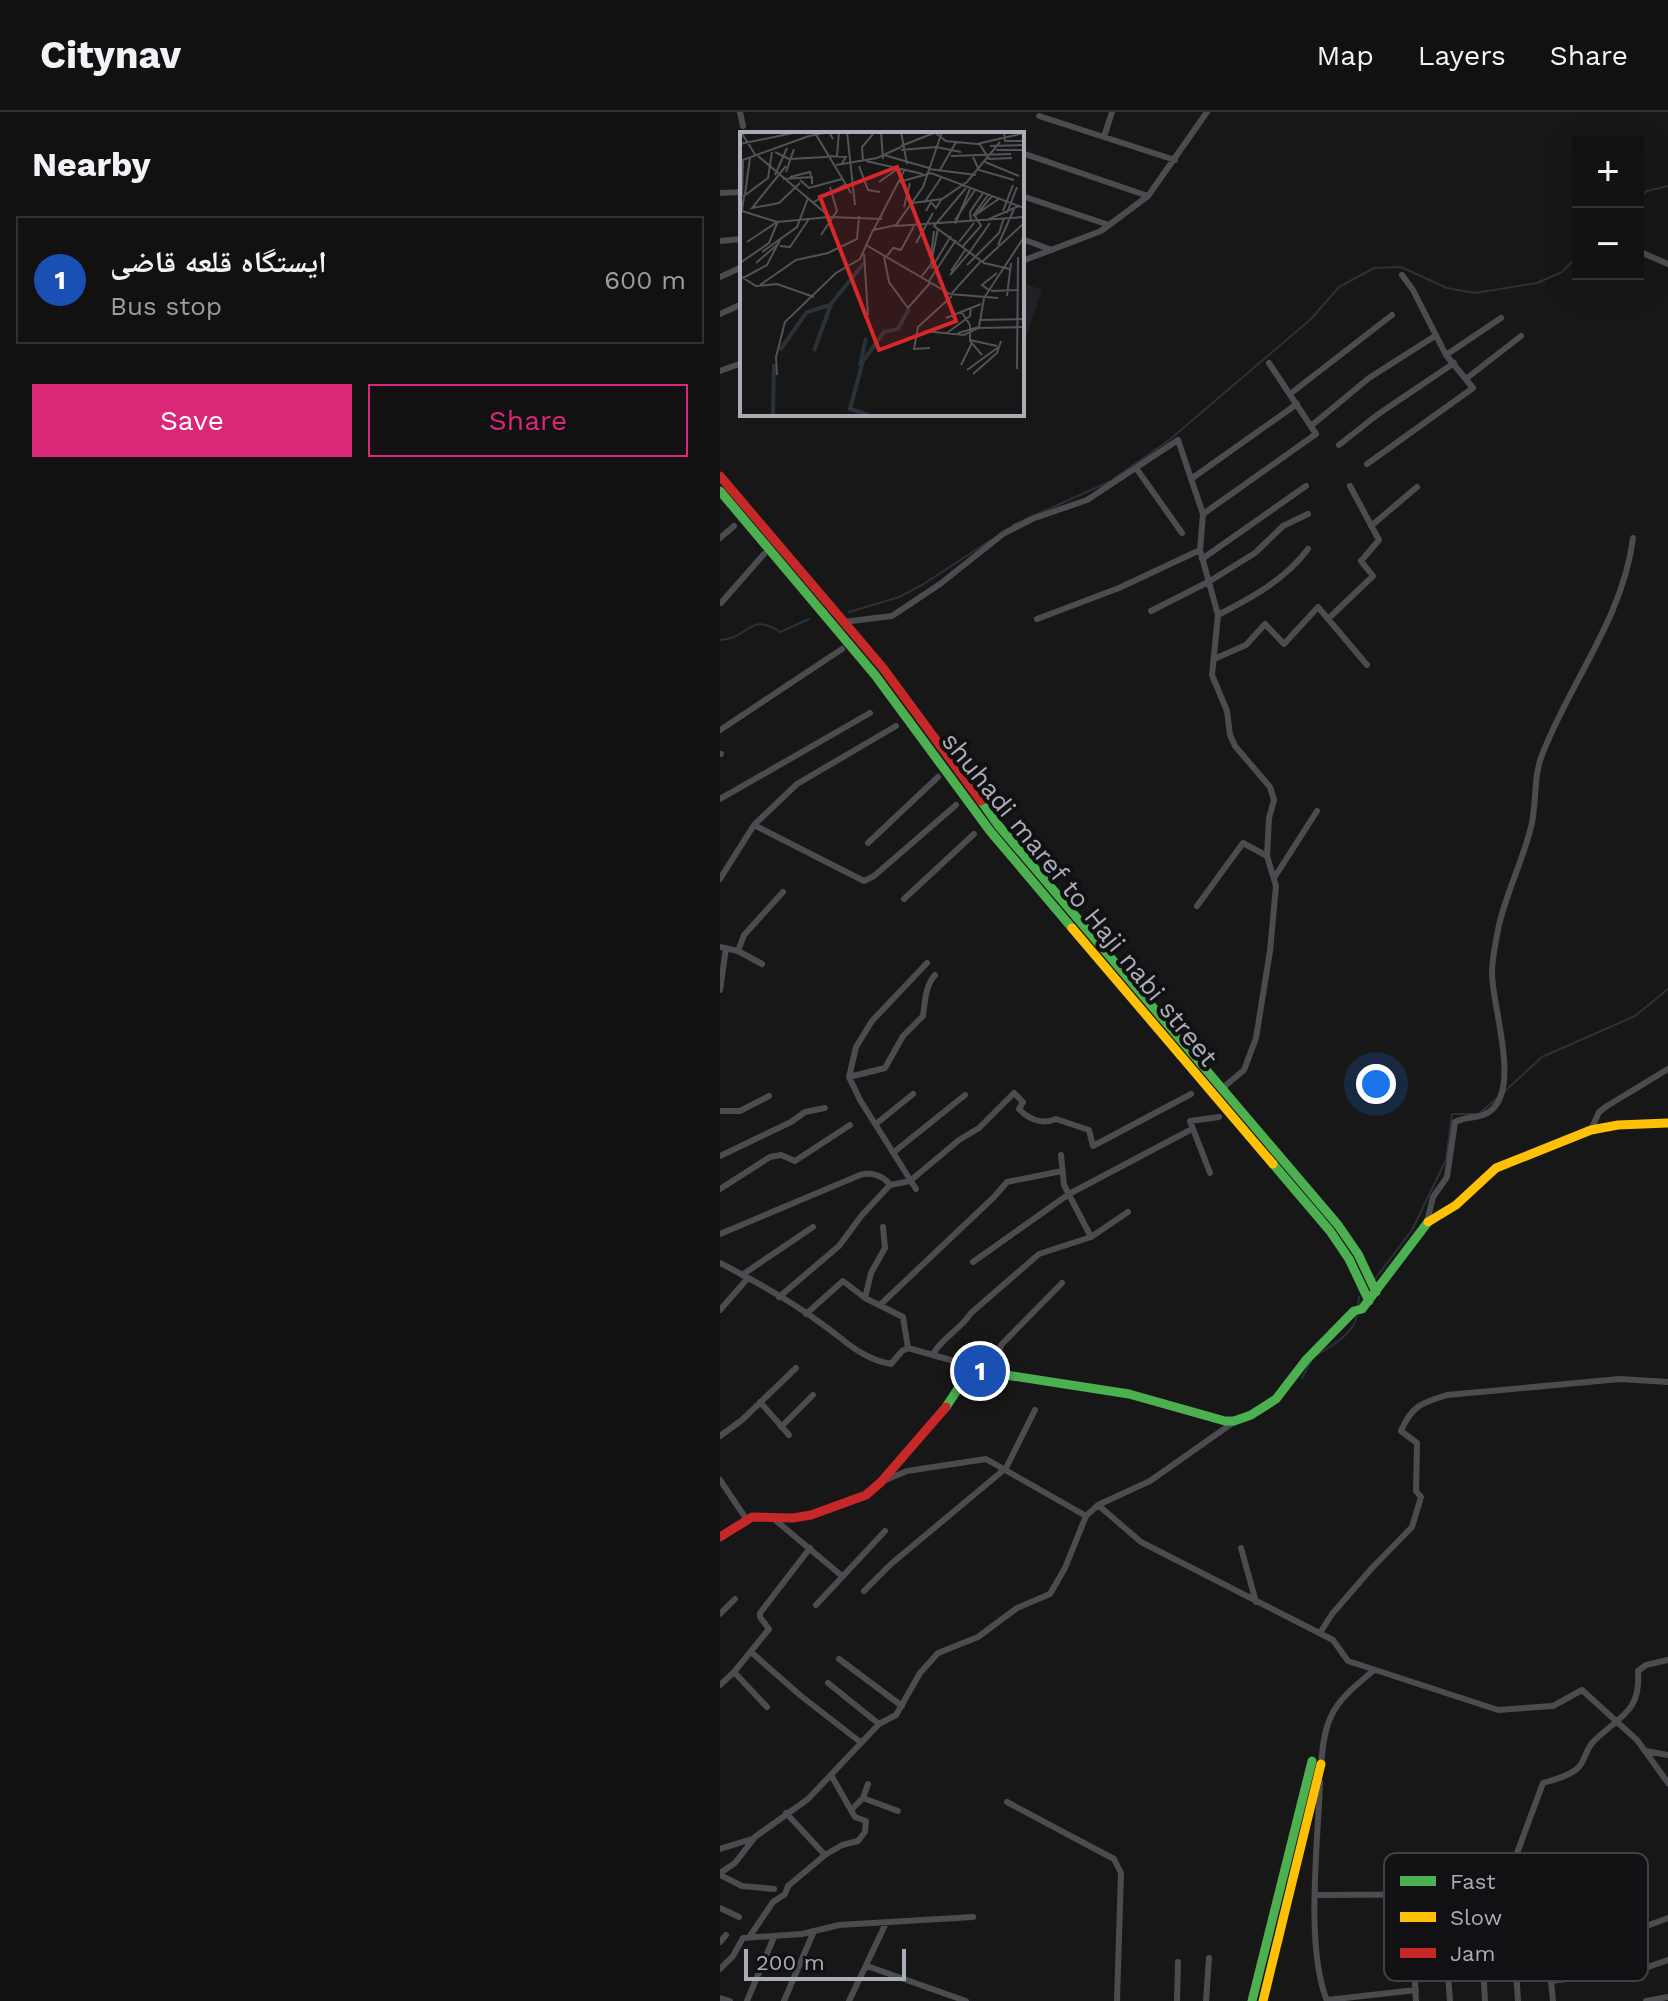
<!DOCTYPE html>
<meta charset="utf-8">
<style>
:root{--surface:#111;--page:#1a1a1a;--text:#f1f3f6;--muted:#9c9d9f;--line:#303131;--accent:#db2777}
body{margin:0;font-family:"Work Sans","Noto Naskh Arabic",sans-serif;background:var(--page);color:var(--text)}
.controls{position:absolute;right:24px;top:24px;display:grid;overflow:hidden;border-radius:0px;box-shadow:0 8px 32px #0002}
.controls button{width:72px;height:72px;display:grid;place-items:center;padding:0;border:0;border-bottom:2px solid var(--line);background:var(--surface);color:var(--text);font:40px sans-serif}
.scale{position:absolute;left:24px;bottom:20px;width:162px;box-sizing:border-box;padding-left:8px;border:4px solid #a8adb8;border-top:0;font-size:22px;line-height:28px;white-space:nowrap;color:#a8adb8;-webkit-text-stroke:6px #111113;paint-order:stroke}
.you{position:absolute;left:656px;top:972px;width:28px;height:28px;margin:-20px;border:6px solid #fff;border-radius:50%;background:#1a73e8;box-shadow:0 0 0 12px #1a73e833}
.badge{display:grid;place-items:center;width:52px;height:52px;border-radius:50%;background:var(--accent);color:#fff;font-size:26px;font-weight:700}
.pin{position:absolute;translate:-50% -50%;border:4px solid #fff;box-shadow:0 2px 8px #0006}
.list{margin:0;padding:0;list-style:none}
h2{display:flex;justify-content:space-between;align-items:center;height:104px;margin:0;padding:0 32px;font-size:34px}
h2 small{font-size:26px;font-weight:400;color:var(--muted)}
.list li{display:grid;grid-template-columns:52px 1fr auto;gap:24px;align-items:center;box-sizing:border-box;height:128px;margin:0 16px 16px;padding:0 16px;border:2px solid var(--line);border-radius:0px}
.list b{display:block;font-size:30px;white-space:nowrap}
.list p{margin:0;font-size:26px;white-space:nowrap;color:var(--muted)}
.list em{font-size:26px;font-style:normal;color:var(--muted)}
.actions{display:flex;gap:16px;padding:24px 32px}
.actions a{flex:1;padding:18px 0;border:2px solid var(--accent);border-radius:0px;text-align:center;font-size:28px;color:var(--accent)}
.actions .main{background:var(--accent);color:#fff}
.map{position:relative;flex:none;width:948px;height:1889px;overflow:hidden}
header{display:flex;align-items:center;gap:48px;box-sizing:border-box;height:112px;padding:0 40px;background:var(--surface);border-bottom:2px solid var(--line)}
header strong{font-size:38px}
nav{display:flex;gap:44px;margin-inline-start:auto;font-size:28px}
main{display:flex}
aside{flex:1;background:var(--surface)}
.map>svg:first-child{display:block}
</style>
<header>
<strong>Citynav</strong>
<nav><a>Map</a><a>Layers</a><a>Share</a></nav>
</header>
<main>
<aside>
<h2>Nearby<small></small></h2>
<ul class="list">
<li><span class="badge" style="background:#1a4fb4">1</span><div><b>ایستگاه قلعه قاضی</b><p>Bus stop</p></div><em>600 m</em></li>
</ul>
<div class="actions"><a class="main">Save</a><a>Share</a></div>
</aside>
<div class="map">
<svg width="948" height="1889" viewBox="0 0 948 1889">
<rect width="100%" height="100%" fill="#171717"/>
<!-- built -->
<path fill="#212123" d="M302,170L322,178L302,237Z"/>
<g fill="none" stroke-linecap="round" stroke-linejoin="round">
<!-- stream -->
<path stroke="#2a3239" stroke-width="2" d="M918,86L927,79L948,74
M293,413L389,370L448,329L591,207L619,175L654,156L681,155L727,176L755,181L817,171L842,160L858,143
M129,500L179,485L202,473L271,428
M0,528C29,527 29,499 60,520L89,507
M785,979L822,945L915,904L948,877
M761,1000L777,986
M655,1167L692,1118L726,1048L732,1002H756
M638,1196L639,1185
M595,1244C611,1234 635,1222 637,1202
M582,1266L591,1249"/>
<!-- street -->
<path stroke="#4b4c50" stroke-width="6" d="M20,0L23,14
M319,4L455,48
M384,25L392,0
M302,41L428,84
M0,81L22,80
M302,84L389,113
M302,127L332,138
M0,129L22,127
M918,139L948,152
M302,149L381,119L428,84L487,0
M0,165L22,155
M0,202L22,192
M726,243L781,206
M0,259L22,251
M747,266L801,224
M570,282L672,203
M591,314L649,266L715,224
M619,333L657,303L734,251
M647,352L753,276L726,243L693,178L682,163
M416,356L462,421
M471,367L577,292
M483,402L596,322L549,251
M651,414L697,375
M0,426L14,414
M482,447L586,374
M1,491L44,442
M431,499L490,469L535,441L563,414L588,402
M498,503C531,486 565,468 588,437
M609,506L653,464L641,449L659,428L630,374
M317,507L399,476L480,438
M123,510L172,504L220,472L283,422L312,407L367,388L458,328L483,402L480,438L498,503L492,563L507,599L510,623L515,634L550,675L554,688L549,706L547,744L556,774L550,839L536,926L524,958L505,974
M494,547L526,533L545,512L564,532L598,495L647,553
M0,618L122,537
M0,642H1
M0,687L150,601
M34,713L144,769L154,764L236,693
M148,731L218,665
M554,766L597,699
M0,767L34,713L77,672L176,614
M184,787L254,722
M477,794L523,731L547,744
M0,835L18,839L42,852
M18,839L24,823L63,780
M0,878L6,836
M129,965L165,956L183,924L203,904C205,890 205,874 215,863
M0,999H20L49,984
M156,1012L193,982
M871,1018L879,1000L887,994L948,957
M174,1040L245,983
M341,1043L344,1073L371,1125
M0,1044L71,1010L85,1000L105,996
M490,1061L470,1009L499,1005
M0,1077L50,1045L61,1043L75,1049L130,1013
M196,1077L140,988L129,965L136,935L152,909L207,851
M707,1110L713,1085L727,1065L735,1010C747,1004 759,1007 769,1000C802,977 772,896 772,861C772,846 776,828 779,813C787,779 803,748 811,715C817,692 813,665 822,643C850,570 903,506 913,426
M0,1122L140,1063C151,1060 163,1063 170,1073
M253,1150L349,1082L472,1017
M0,1151C35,1169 71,1189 102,1212C125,1228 141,1247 171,1252L182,1239L188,1236L234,1249L260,1259
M22,1163L93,1115
M59,1185L119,1134L142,1103L170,1073L190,1069L239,1028L259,1016L294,981L303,990L299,997C308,1007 322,1013 336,1007L369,1018L373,1034L471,982
M145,1186L151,1161L165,1136L163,1115
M160,1193L274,1085L287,1070L342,1059
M0,1198L28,1166
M86,1202L123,1169L145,1186L183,1205L188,1236
M213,1242C223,1225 241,1217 251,1201L319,1142L371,1125L408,1100
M272,1261L281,1233L342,1171
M40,1290L69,1323
M61,1315L93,1283
M0,1324L22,1308L76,1256
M0,1368L27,1408
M163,1369L187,1359L266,1347L366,1404
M378,1393L421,1430L613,1528L628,1549L778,1598L833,1594L862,1578L917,1628L948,1671
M54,1407L122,1464
M521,1436L536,1490
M144,1479L171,1452L286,1356L315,1298
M96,1493L165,1419
M0,1502L15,1487
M600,1521L612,1502L652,1456L692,1415L701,1385L696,1379L697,1331L681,1319C692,1293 702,1291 727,1283L900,1267L948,1270
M31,1540L81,1584L139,1629
M119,1547L182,1594
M14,1560L47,1595
M108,1571L159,1612
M0,1573L14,1560L49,1517L40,1505V1501L90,1436
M926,1639L948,1643
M601,1655C604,1603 614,1591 653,1559
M600,1670C598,1732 585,1833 607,1889
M143,1686L178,1699
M287,1690L394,1747L401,1761L397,1889
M131,1698L143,1686L148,1672
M66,1701L105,1743
M0,1737L32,1727
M790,1760L878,1790
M0,1761L15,1751L35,1725L88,1687L159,1612L176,1603L200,1561L218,1541L258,1525L297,1496L330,1482L345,1456L366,1404L378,1393L430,1369L514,1310
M0,1763L22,1774L54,1777
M759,1782L765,1889
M596,1783L790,1782
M722,1783L730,1889
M690,1784L696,1889
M0,1796L19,1805
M30,1824L53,1790L65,1782L68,1774L105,1743L122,1733L138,1729L145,1720L146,1709L135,1705L111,1663
M0,1830L6,1823
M827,1832L831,1869
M147,1854L246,1889
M0,1857L13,1844L23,1826L82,1822L119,1813L253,1805
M908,1859L902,1823L948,1806
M0,1886L10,1889
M607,1888L696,1878
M27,1889L54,1825
M64,1889L94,1819
M129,1889L166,1811
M457,1889L458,1850
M486,1889L489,1846
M798,1889L790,1760L823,1671C834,1668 849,1664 858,1656C865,1649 866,1636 874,1629C899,1604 921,1601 918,1559L926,1553L948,1548
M833,1889L831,1869L922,1857L948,1848
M926,1889L948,1885"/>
<!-- fast -->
<path stroke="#4caf50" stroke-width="9" d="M0,379L155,563L270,719L352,816
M261,689L278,713L618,1113L638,1142L656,1180
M553,1052L610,1119L629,1147L649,1189
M226,1295L245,1266L260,1259L409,1282L505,1309H514L531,1303L556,1287L586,1248L634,1199L642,1197L708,1110
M532,1889L592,1649"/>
<!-- slow -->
<path stroke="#ffc107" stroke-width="9" d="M352,816L553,1052
M708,1110L736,1093L776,1056L871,1018L898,1013L948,1011
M543,1889L601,1652"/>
<!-- jam -->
<path stroke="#c62828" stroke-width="9" d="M0,364L163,556L261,689
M0,1425L32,1405L73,1406L91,1403L146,1383L161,1370L226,1295"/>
</g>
<g text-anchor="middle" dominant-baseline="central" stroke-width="8" stroke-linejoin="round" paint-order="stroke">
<!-- street labels -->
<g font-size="26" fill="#a8adb8" stroke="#111113">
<text transform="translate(360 787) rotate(51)">shuhadi maref to Haji nabi street</text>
</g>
</g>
<!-- overview -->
<g transform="translate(20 20)">
<rect width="284" height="284" fill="#171717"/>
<path fill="none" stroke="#2a3239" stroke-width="4" d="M40,218L67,180L90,173L124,131M74,219L91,172M120,234L126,206M33,284L34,232M131,284L110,277L123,229L144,200L158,197L169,177"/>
<path fill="none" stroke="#515357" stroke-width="2" d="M1,0L16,24M107,0L115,73M141,0L143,27M161,0L167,32M194,0L206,9L237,12L284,1M264,0L265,9H284M75,1L111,61M239,11L249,27L272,26M0,12L58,0M161,14L194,1M250,14L284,13M196,15L221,20M161,18L196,15M256,18H284M35,20L49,27L87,25M144,23L189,36M18,24L90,85L142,87M87,24L106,25L102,31M97,24L99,0M211,24L271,22M233,25L239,38L274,48M0,29L69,4L89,0L93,7M123,29L122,15L133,2M126,29L183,42M245,30L279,44M96,33L137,26L161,15M46,34L12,76L39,71L60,51M119,34L128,58L140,60M189,37L236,43M200,38L216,10M46,40L54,17M35,43L47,16M50,45L70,40L71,44M43,47L72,45V52M60,48L69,56L102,47M139,50L159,36M159,50L191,41L284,76M226,56L194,94L244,131L270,137M5,62L10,26M2,64L3,28M72,71L106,52M173,71L202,67L227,50L260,10M184,71L201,46M164,75L170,51M2,78L4,64L28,46L32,20M2,79L37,90L89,85M186,79L191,70L196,76L201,68M263,79L273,53M267,81L277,55M236,83L252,64M233,84L248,63M234,84L260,66M215,88L235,58M247,88L279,74M231,90L230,80L243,61M215,92L230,57M155,94L284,85M134,97L165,37M81,103L97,79L90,55M7,110L37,90M219,110L234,91M176,111L193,81M126,113L210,162L258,166M258,113L274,77M40,114L50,115L69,87M223,114L241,94L235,84M22,120L57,95L68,66M229,121L250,91M124,122L128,183M191,123L194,99M147,124L153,116L161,118L174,94M144,125L149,150L168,176L190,151M243,129L284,91M0,131L29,111L38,89M16,131L39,111M227,133L259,101L264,86M191,137L211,104M211,139L226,117M210,143L229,121M0,144L16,154L37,152L74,165M182,144L191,132L198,96M3,146L27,133L41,106M189,149L216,108M20,153L56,128L88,121L117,107L119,84M250,159L242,153L257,141M251,159L278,158M212,161L241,129M267,164L271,131M221,179L230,193V209L242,223M206,186L241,172M240,188L284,187M184,199L224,203L238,196L284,195M207,201L230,184L231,175M218,201L239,195L244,166L284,105M230,208L257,214M190,216L174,217L178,195L212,164M221,233L232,211M277,237L278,125M227,238L260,214M233,242L257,221L261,209M37,243L36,225L45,190L96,141L120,127L133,98L156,93L183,55L202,0"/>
<path fill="#d62828" fill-opacity="0.15" stroke="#d62828" stroke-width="4" d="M157,35L216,189L139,218L80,65Z"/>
<rect width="284" height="284" fill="none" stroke="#a8adb8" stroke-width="4"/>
</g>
<!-- legend -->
<rect x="664" y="1741" width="264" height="128" rx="12" fill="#111113" stroke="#3e4045" stroke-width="2"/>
<rect x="680" y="1764" width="36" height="10" fill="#4caf50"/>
<rect x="680" y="1800" width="36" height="10" fill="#ffc107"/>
<rect x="680" y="1836" width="36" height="10" fill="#c62828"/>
<g font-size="22" fill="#a8adb8">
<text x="730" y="1777">Fast</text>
<text x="730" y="1813">Slow</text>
<text x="730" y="1849">Jam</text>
</g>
</svg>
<div class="controls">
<button>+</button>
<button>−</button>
</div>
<div class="scale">200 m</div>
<div class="you"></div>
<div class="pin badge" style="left:260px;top:1259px;background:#1a4fb4">1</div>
</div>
</main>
